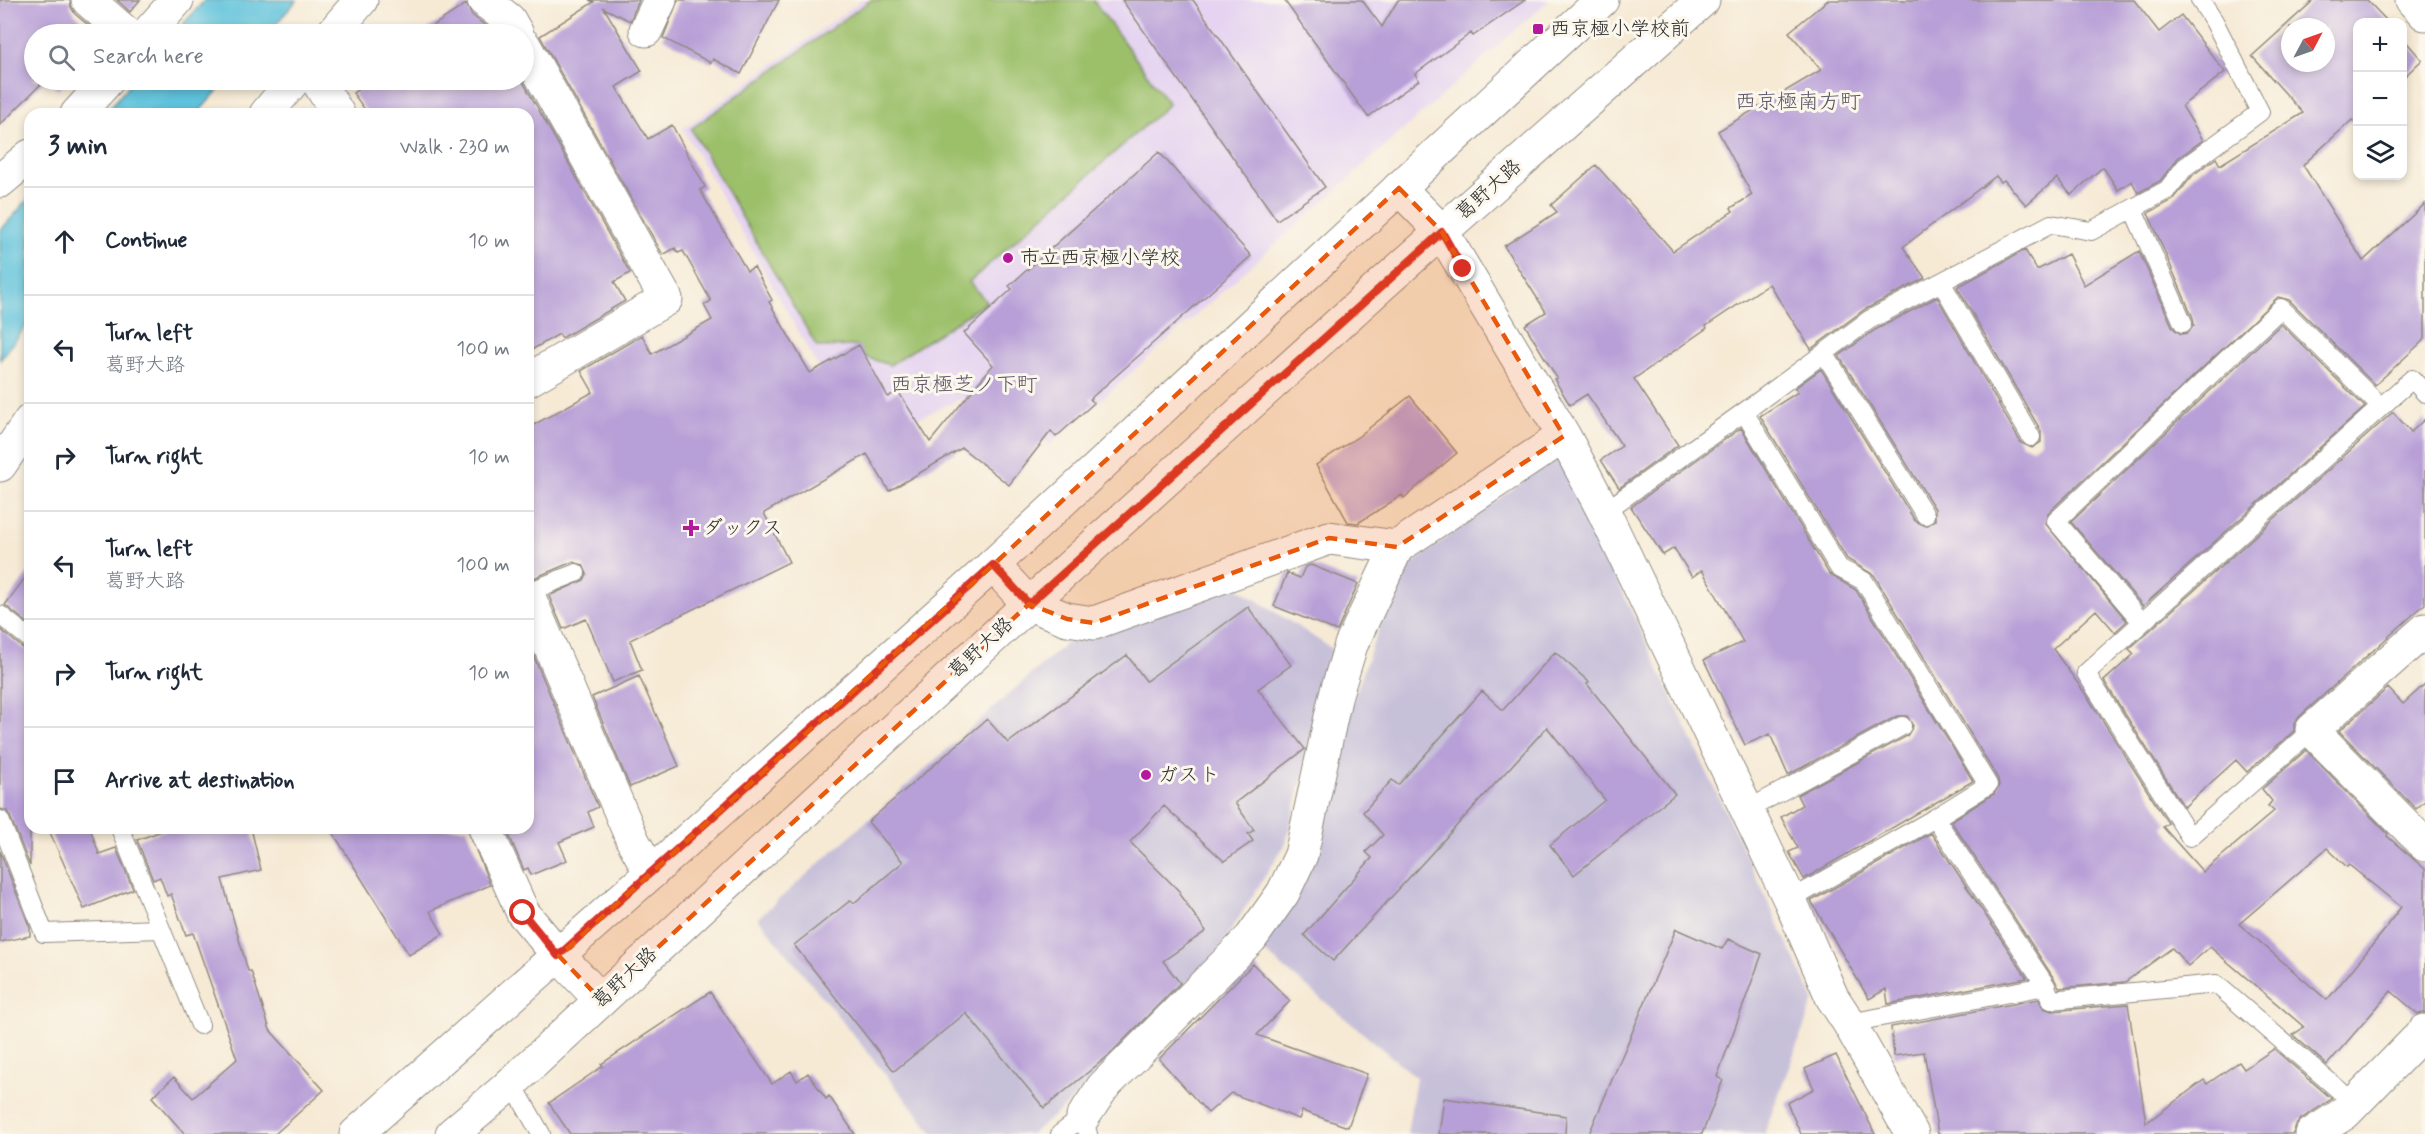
<!DOCTYPE html>
<meta charset="utf-8">
<style>
:root{--surface:#fff;--page:#f2f2f3;--text:#1f2937;--muted:#747a83;--line:#e0e1e3}
body{margin:0;font-family:Mynerve,"Klee One",sans-serif;background:var(--page);color:var(--text)}
.controls{position:absolute;right:18px;top:18px;display:grid;overflow:hidden;border-radius:12px;box-shadow:0 3px 9px #0003}
.controls button{width:54px;height:54px;display:grid;place-items:center;padding:0;border:0;border-bottom:2px solid var(--line);background:var(--surface);color:var(--text);font:30px sans-serif}
.compass{position:absolute;left:2281px;top:18px;width:54px;height:54px;border-radius:50%;background:var(--surface);box-shadow:0 3px 9px #0003;rotate:49deg}
.stop{position:absolute;width:18px;height:18px;margin:-14px;border:4px solid #d93025;border-radius:50%;background:#fff}
.stop.end{background:#d93025;border-color:#fff;box-shadow:0 2px 6px #0008}
.list{margin:0;padding:0;list-style:none}
h2{display:flex;justify-content:space-between;align-items:center;height:78px;margin:0;padding:0 24px;font-size:26px}
h2 small{font-size:20px;font-weight:400;color:var(--muted)}
.list li{display:grid;grid-template-columns:39px 1fr auto;gap:18px;align-items:center;box-sizing:border-box;height:108px;padding:0 24px;border-top:2px solid var(--line)}
.list b{display:block;font-size:22px;white-space:nowrap}
.list p{margin:0;font-size:20px;white-space:nowrap;color:var(--muted)}
.list em{font-size:20px;font-style:normal;color:var(--muted)}
.icon{flex:none;width:33px;height:33px;fill:none;stroke:currentColor;stroke-width:2;stroke-linecap:round;stroke-linejoin:round}
.map{position:relative;flex:none;width:2425px;height:1134px;overflow:hidden}
.search{position:absolute;background:var(--surface);box-shadow:0 3px 9px #0003;left:24px;top:24px;width:510px;height:66px;display:flex;align-items:center;gap:15px;box-sizing:border-box;padding:0 21px;border-radius:33px;color:var(--muted);font-size:22px}
.panel{position:absolute;background:var(--surface);box-shadow:0 3px 9px #0003;left:24px;top:108px;width:510px;height:726px;border-radius:18px}
.map>svg:first-child{display:block}
</style>
<div class="map">
<svg width="2425" height="1134" viewBox="0 0 2425 1134">
<rect width="100%" height="100%" fill="#fbf7ec"/>
<filter id="ink" filterUnits="userSpaceOnUse"><feTurbulence type="fractalNoise" baseFrequency=".0167" numOctaves="2"/><feDisplacementMap in="SourceGraphic" scale="12" xChannelSelector="R" yChannelSelector="G"/><feConvolveMatrix kernelMatrix="1 2 1 2 8 2 1 2 1" color-interpolation-filters="sRGB"/></filter>
<filter id="wash" filterUnits="userSpaceOnUse"><feTurbulence type="fractalNoise" baseFrequency=".008" numOctaves="4" result="noise"/><feDisplacementMap in="SourceGraphic" scale="24" xChannelSelector="R" yChannelSelector="G"/><feGaussianBlur stdDeviation="1.35" result="paint"/><feColorMatrix in="noise" values="0 0 0 0 0 0 0 0 0 0 0 0 0 0 0 0 0 1.4 0 .05"/><feComposite in="paint" operator="in"/></filter>
<g filter="url(#wash)">
<rect width="100%" height="100%" fill="#f6ead5"/>
<!-- built -->
<path fill="#e5d3f1" d="M862,0H1549L1050,445L998,386L965,397L862,443L683,129Z"/>
<!-- industrial -->
<path fill="#c7c0d9" d="M1558,455L1814,1000L1764,1134H1407L1416,1077L1262,950L1399,573Z
M1235,586L1334,650L1286,843L1214,957L1065,1107L1031,1134H934L758,918L1065,644Z"/>
<!-- green -->
<path fill="#9cc06a" stroke="#64764a" stroke-width="1.5" d="M871,0H1093L1169,104L969,282L987,302L890,365L865,357L858,346L817,347L691,129Z"/>
<!-- water -->
<path fill="#5ec2dc" stroke="#447684" stroke-width="1.5" d="M205,0H297L267,34H174Z
M134,80H227L197,114H104Z
M30,197V321L0,360V231Z"/>
<g id="blocks">
<!-- building -->
<path fill="#b79fd7" fill-rule="evenodd" d="M0,0H70L71,7L75,14L99,34H34V80H45L0,125Z
M117,0H140L130,12Z
M589,0H639L630,21L604,8L642,71L616,87L648,139L672,125L705,187L700,190L747,271L754,267L772,300L769,302L810,373L859,345L888,397L898,391L930,442L993,365L964,333L1012,289L1009,286L1159,152L1251,256L1090,399L1094,403L1056,437L1051,431L1009,485L962,448L889,491L867,454L764,513L789,562L630,640L642,670L613,682L586,619L563,629L549,596L584,580L587,574L583,565L572,562L534,578L528,577V428L593,392L581,371L642,335L652,354L712,320L704,305L711,301L683,251L678,253L675,248L663,255L540,36L594,2Z
M678,0H779L741,74L713,59L711,63L663,38Z
M1122,0H1193L1325,187L1277,220Z
M1284,0H1362L1382,27L1398,0H1525L1473,36L1471,33L1415,74L1419,80L1368,117Z
M1828,0H2134L2159,32L2181,15L2225,72L2182,106L2203,140L2178,158L2160,181L2138,193L2132,181L2118,190L2103,167L2071,195L2057,178L2026,205L2004,180L2001,182L1996,176L1903,247L1925,278L1864,310L1811,349L1769,284L1706,326L1707,328L1634,379L1678,445L1619,488L1601,460L1622,446L1587,394L1570,405L1554,379L1557,378L1525,325L1546,312L1504,246L1557,212L1551,205L1596,165L1673,251L1733,211L1731,208L1752,195L1718,131L1821,70L1789,32Z
M2314,0H2367L2388,22H2358V118L2354,122L2352,120L2303,165L2363,261L2425,204V339L2375,385L2289,300L2278,297L2048,513L2045,523L2127,621L2115,632L2096,610L2053,649L2087,696L2168,823L2163,827L2203,872L2274,811L2268,806L2272,801L2262,789L2306,750L2388,834L2387,836L2425,869V1013L2418,1014L2391,991L2327,1065L2293,1035L2304,1027L2210,947L2188,966L2172,948L2125,982L2059,988L2055,980L1951,821L1994,794L1999,785L1998,779L1874,575L1847,559L1760,416L1798,392L1795,388L1821,369L1915,521L1926,526L1935,520V509L1839,356L1875,330L1937,297L2021,443L2032,448L2041,442V431L1957,287L2025,250L2037,270L2068,254L2084,285L2139,251L2173,328L2181,334L2188,333L2194,325L2193,318L2148,213L2173,200L2193,175L2216,158L2220,165L2303,113L2252,56ZM2290,27H2326V63H2290ZM2327,848L2347,867L2349,865L2401,907L2387,925L2388,926L2327,1000L2239,924Z
M466,4L472,15L496,34H431L428,29Z
M2403,38L2422,60L2403,78Z
M45,80H67L58,90Z
M372,80H522L630,273L614,282L625,301L562,338L559,334L528,352V114H368L353,93Z
M2281,324L2365,407L2143,606L2071,522Z
M1410,396L1457,453L1404,498L1402,495L1358,523L1348,522L1316,465L1359,436Z
M2393,412L2411,432L2425,419V604L2300,716L2294,724V731L2247,772L2236,760L2184,807L2104,681L2134,654L2129,649Z
M1741,428L1829,574L1856,590L1973,781L1804,879L1789,852L1798,848L1781,817L1802,805L1797,795L1907,736L1913,726L1907,716H1897L1788,775L1770,734L1745,745L1704,660L1743,642L1702,570L1692,577L1674,548L1663,555L1631,507Z
M1311,565L1358,584L1337,631L1274,606L1287,573L1300,578L1305,567Z
M30,571V625L5,605Z
M1248,607L1291,665L1258,689L1305,749L1235,803L1254,830L1248,834L1253,841L1224,861L1164,806L1130,842L1181,893L1179,894L1206,931L1163,961L1180,983L1108,1056L1044,1108L966,1013L894,1071L794,945L851,900L854,903L903,862L868,822L987,719L1008,743L1127,655L1146,681Z
M0,629L23,648L30,650V866L10,816L7,811L0,809Z
M528,643L598,807L588,812L594,827L559,842L567,860L531,875L528,868L524,870L506,828H528Z
M1555,652L1589,682L1587,684L1675,794L1574,875L1550,845L1605,800L1547,727L1333,961L1304,935L1372,858L1366,852L1383,835L1363,812L1392,780L1398,785L1482,691L1503,710Z
M639,676L679,766L630,787L592,697Z
M2425,684V801L2416,809L2339,731L2388,688L2403,704Z
M48,828H90L99,854L116,848L133,889L84,909Z
M170,828H251L261,870L222,879L248,971H251L270,1030L324,1090L275,1134H185L152,1097L174,1077L193,1098L237,1059L193,933L186,935L171,894L167,896L160,877L153,880L137,840Z
M330,828H467L490,885L430,911L443,934L409,955Z
M1931,833L2027,978L1888,1004L1886,989L1869,999L1811,901Z
M0,851L30,928V936L0,942Z
M1676,929L1722,949L1728,939L1762,954L1717,1077L1723,1080L1702,1134H1589Z
M1253,964L1290,1001L1257,1035L1367,1074L1348,1127L1302,1111L1299,1119L1231,1093L1208,1113L1159,1059Z
M710,992L772,1084L791,1071L797,1081L808,1073L826,1099L829,1096L855,1134H570L549,1103L603,1066L601,1064Z
M2039,999L2043,1008L2052,1011L2128,1004L2146,1123L2204,1080L2207,1084L2239,1062L2244,1069L2274,1049L2332,1099L2301,1119L2296,1125L2293,1134H1938L1924,1052L1894,1056L1891,1027Z
M1836,1055L1875,1134H1801L1787,1103L1814,1089L1805,1069Z
M1444,1098L1566,1116L1565,1134H1439Z"/>
</g>
</g>
<g filter="url(#ink)">
<use href="#blocks" fill-opacity="0" stroke="#908a80" stroke-width="1.5"/>
<g fill="none" stroke-linecap="round" stroke-linejoin="round">
<!-- lane casing -->
<g stroke="#908a80" stroke-width="20">
<path id="lane" d="M2133,209L2183,323
M1941,282L2031,437
M1824,353L1925,515
M1744,412L1839,568L1864,581L1988,785L1935,818L1790,900
M1604,512L1744,412L1869,320L2051,224L2091,231L2167,190L2185,167L2260,112L2214,21L2200,0
M528,592L576,573
M0,615L30,639
M2142,622L2056,521L2281,308L2381,407
M2312,730L2190,837L2086,673L2412,379L2425,393
M1747,810L1902,726
M0,820L44,933L160,929
M120,828L200,1025
M2046,986L2051,1000L2216,984L2354,1103
M1849,1023L2046,986L1935,818
M512,1083L541,1134
M1060,1134L1083,1117L1088,1134"/>
</g>
<!-- street casing -->
<g stroke="#908a80" stroke-width="35">
<path id="street" d="M88,0L127,34
M484,0L509,20L517,34
M646,30L660,0
M147,34L177,0
M524,45L666,299L528,380
M317,80L338,114
M77,114L108,80
M0,181L30,156
M1399,188L1442,232L1564,436L1604,512L1790,900L1832,997L1849,1023L1912,1134
M993,565L1029,604L1067,619L1094,623L1329,538L1397,547L1564,436
M528,595L633,841L651,873
M2425,630L2312,730L2425,845
M485,828L523,913L559,956L601,1000
M1083,1117L1103,1087L1251,938L1283,893L1301,855L1336,694L1351,645L1397,547
M2312,1134L2345,1113L2425,1031"/>
</g>
<!-- secondary casing -->
<g stroke="#908a80" stroke-width="35">
<path id="secondary" d="M2412,0L2425,14
M356,1134L651,873L993,565L1602,0
M452,1134L504,1090L1029,604L1387,280L1703,0"/>
</g>
<!-- primary casing -->
<g stroke="#908a80" stroke-width="35">
<path id="primary" d="M332,34L361,0
M266,114L294,80
M0,465L30,421"/>
</g>
<!-- lane -->
<use href="#lane" stroke="#fff" stroke-width="18"/>
<!-- street -->
<use href="#street" stroke="#fff" stroke-width="33"/>
<!-- secondary -->
<use href="#secondary" stroke="#fff" stroke-width="33"/>
<!-- primary -->
<use href="#primary" stroke="#fff" stroke-width="33"/>
</g>
</g>
<g fill="none" stroke-linecap="round" stroke-linejoin="round" filter="url(#ink)">
<!-- route -->
<path stroke="#d93025" stroke-width="8" d="M523,913L558,956L993,565L1029,604L1442,232L1463,269"/>
</g>
<!-- marked area -->
<path fill="#e8590c" fill-opacity="0.2" stroke="#e8590c" stroke-width="4.5" stroke-dasharray="12 8" stroke-linejoin="round" d="M1399,188L1442,232L1564,436L1397,547L1329,538L1094,623L1067,619L1029,604L601,1000L559,956L993,565Z"/>
<!-- markers -->
<g fill="#b5179e" stroke="#fbf7ec" stroke-width="2">
<rect x="1532" y="23" width="12" height="12" rx="3"/>
<circle cx="1008" cy="258" r="6"/>
<path d="M688 519h6v6h6v6h-6v6h-6v-6h-6v-6h6z"/>
<circle cx="1146" cy="775" r="6"/>
</g>
<g text-anchor="middle" dominant-baseline="central" stroke-width="6" stroke-linejoin="round" paint-order="stroke">
<!-- poi labels -->
<g font-size="20" fill="#2b2b2b" stroke="#fbf7ec" text-anchor="start">
<text x="1550" y="29">西京極小学校前</text>
<text x="1020" y="258">市立西京極小学校</text>
<text x="703" y="528">ダックス</text>
<text x="1158" y="775">ガスト</text>
</g>
<!-- street labels -->
<g font-size="20" fill="#2b2b2b" stroke="#fbf7ec">
<text transform="translate(1489 190) rotate(-42)">葛野大路</text>
<text transform="translate(981 648) rotate(-43)">葛野大路</text>
<text transform="translate(625 978) rotate(-43)">葛野大路</text>
</g>
<!-- neighbourhood labels -->
<g font-size="21" fill="#5c5467" stroke="#fbf7ec">
<text x="1798" y="102">西京極南方町</text>
<text x="964" y="385">西京極芝ノ下町</text>
</g>
</g>
</svg>
<div class="controls">
<button>+</button>
<button>−</button>
<button><svg class="icon" aria-label="layers" viewBox="0 0 24 24"><path d="M12 4l9 5-9 5-9-5zM3 14l9 5 9-5"/></svg></button>
</div>
<svg class="compass" viewBox="-18 -18 36 36"><path d="M0-13l5 13h-10z" fill="#e53935"/><path d="M0 13l5-13h-10z" fill="#747a83"/></svg>
<div class="stop" style="left:523px;top:913px"></div>
<div class="stop end" style="left:1463px;top:269px"></div>
<div class="search"><svg class="icon" aria-label="search" viewBox="0 0 24 24"><circle cx="10" cy="10" r="6"/><path d="M15 15l6 6"/></svg>Search here</div>
<section class="panel">
<h2>3 min<small>Walk · 230 m</small></h2>
<ul class="list">
<li><svg class="icon" aria-label="ahead" viewBox="0 0 24 24"><path d="M12 20V5M6 11l6-6 6 6"/></svg><div><b>Continue</b></div><em>10 m</em></li>
<li><svg class="icon" aria-label="left" viewBox="0 0 24 24"><path d="M17 20v-9H6M10 6l-5 5 5 5"/></svg><div><b>Turn left</b><p>葛野大路</p></div><em>100 m</em></li>
<li><svg class="icon" aria-label="right" viewBox="0 0 24 24"><path d="M7 20v-9h11M14 6l5 5-5 5"/></svg><div><b>Turn right</b></div><em>10 m</em></li>
<li><svg class="icon" aria-label="left" viewBox="0 0 24 24"><path d="M17 20v-9H6M10 6l-5 5 5 5"/></svg><div><b>Turn left</b><p>葛野大路</p></div><em>100 m</em></li>
<li><svg class="icon" aria-label="right" viewBox="0 0 24 24"><path d="M7 20v-9h11M14 6l5 5-5 5"/></svg><div><b>Turn right</b></div><em>10 m</em></li>
<li><svg class="icon" aria-label="arrive" viewBox="0 0 24 24"><path d="M6 21V4h12l-3 4 3 4H6"/></svg><div><b>Arrive at destination</b></div></li>
</ul>
</section>
</div>
